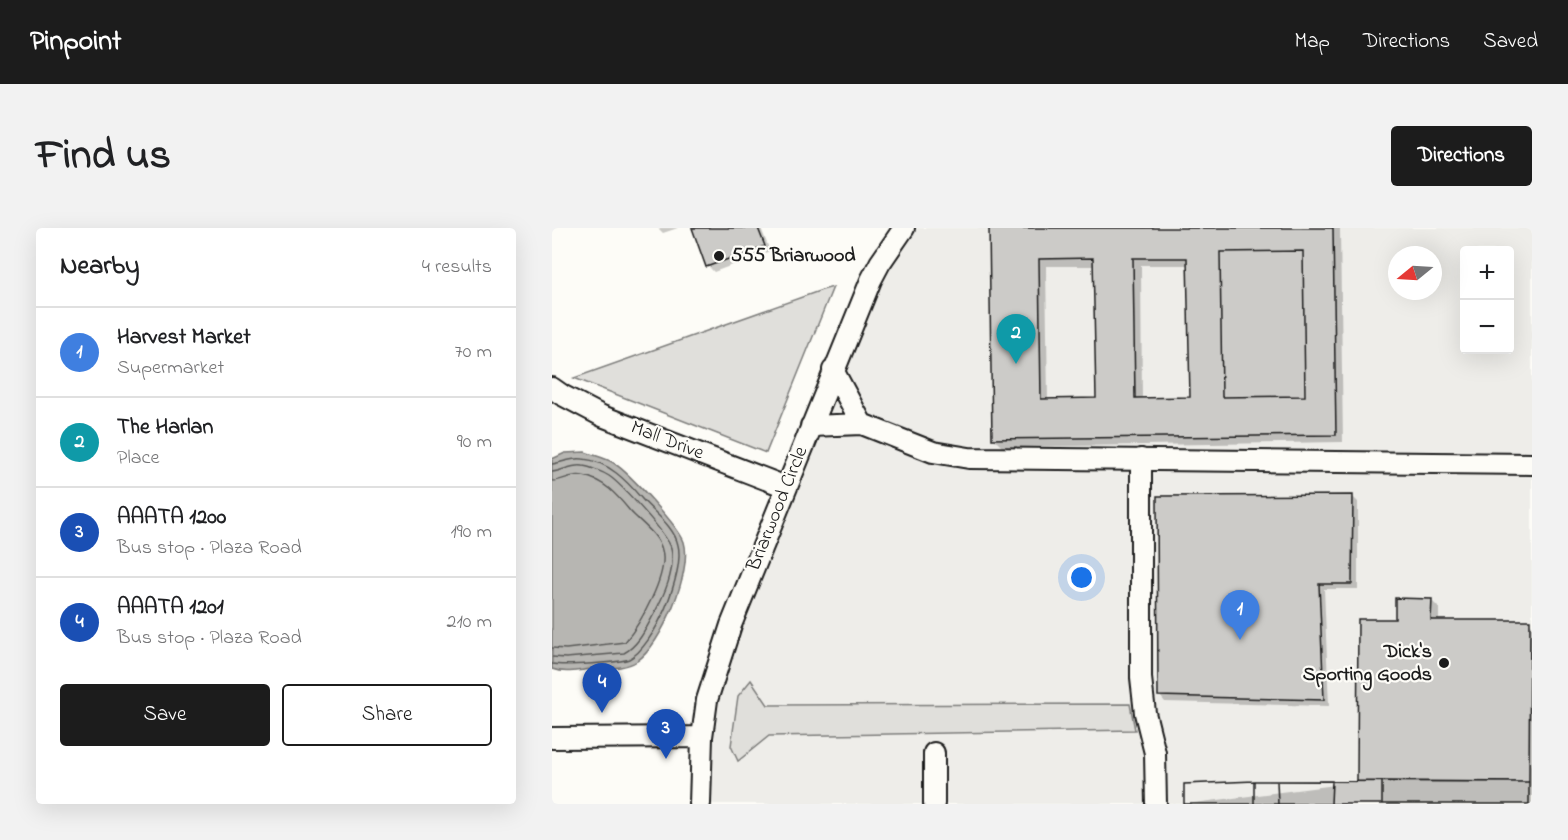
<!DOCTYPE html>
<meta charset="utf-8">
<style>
:root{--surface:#fff;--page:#f2f2f2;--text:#202124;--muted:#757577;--line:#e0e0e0;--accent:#1c1c1c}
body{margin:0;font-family:"Indie Flower",sans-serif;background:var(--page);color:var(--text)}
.controls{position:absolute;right:18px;top:18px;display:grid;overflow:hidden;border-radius:6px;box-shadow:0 6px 24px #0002}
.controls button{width:54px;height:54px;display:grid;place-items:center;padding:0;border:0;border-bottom:2px solid var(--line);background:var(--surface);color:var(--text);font:30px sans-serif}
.compass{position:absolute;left:836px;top:18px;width:54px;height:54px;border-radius:50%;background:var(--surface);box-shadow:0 6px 24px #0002;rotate:252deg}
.you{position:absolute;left:530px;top:350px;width:21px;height:21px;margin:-15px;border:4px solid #fff;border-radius:50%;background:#1a73e8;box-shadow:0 0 0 9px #1a73e833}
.badge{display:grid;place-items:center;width:39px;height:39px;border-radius:50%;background:var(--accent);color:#fff;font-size:20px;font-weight:700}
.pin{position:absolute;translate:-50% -50px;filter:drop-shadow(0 2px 3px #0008)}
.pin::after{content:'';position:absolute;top:32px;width:21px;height:18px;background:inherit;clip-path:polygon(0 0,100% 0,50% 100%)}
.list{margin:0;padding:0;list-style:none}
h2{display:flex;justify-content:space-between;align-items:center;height:78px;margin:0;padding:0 24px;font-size:26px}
h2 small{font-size:20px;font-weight:400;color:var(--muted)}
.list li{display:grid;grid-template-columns:39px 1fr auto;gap:18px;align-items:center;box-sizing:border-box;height:90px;padding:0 24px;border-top:2px solid var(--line)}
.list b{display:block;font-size:22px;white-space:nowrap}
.list p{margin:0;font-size:20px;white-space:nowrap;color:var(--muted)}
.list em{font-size:20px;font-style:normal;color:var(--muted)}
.actions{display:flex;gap:12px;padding:18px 24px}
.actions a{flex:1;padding:14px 0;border:2px solid var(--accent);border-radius:6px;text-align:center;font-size:21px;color:var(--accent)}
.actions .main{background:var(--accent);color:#fff}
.map{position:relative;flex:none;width:980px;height:576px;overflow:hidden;border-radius:6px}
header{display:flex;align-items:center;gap:36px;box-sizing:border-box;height:84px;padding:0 30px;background:var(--accent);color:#fff}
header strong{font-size:28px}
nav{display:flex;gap:33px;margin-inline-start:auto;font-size:21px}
.intro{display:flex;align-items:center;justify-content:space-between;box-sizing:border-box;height:144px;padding:0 36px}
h1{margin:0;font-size:42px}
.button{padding:15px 27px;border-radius:6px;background:var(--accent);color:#fff;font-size:21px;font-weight:700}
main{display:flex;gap:36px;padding:0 36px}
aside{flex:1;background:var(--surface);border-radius:6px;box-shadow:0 6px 24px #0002}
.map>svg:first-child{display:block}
</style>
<header>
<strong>Pinpoint</strong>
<nav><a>Map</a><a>Directions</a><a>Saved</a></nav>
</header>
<div class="intro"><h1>Find us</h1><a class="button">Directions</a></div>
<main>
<aside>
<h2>Nearby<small>4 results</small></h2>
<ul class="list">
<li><span class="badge" style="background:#3f7fe0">1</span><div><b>Harvest Market</b><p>Supermarket</p></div><em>70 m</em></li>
<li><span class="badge" style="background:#0f9aa8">2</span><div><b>The Harlan</b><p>Place</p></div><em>90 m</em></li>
<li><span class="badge" style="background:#1a4fb4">3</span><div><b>AAATA 1200</b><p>Bus stop · Plaza Road</p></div><em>190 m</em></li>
<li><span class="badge" style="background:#1a4fb4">4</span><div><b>AAATA 1201</b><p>Bus stop · Plaza Road</p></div><em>210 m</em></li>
</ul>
<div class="actions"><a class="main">Save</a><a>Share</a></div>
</aside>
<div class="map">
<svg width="980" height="576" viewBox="0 0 980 576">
<rect width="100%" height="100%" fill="#fdfcf7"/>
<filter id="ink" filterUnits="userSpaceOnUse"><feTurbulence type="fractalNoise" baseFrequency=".0167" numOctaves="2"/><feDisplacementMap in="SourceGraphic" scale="12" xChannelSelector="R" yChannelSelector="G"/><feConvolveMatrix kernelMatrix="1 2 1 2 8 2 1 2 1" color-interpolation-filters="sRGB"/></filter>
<g filter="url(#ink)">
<!-- built -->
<path fill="#eeede9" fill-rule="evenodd" d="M352,0H980V576H148V561L179,397ZM912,22H957V122H912ZM845,27H881V63H845Z"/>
<!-- green -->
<path fill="#e0dfdb" stroke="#7e7e7c" stroke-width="1.5" d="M281,59L214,225L22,150L270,62Z
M199,452L216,477L578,476L583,502L217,508L186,533L179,518L186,468Z"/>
<!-- water -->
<path fill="#b7b6b2" stroke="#797876" stroke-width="1.5" d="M33,224C43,228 55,230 63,236C77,245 127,299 132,314C141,342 109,418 85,433C73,441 55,440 41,441C27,442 13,446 0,441V231L13,225Z"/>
<!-- shadow -->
<path fill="#0003" fill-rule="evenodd" d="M106,0H126L111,5Z
M142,0H209L218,23L162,44L156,38Z
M439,0H788L791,214L450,219L442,211ZM589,37H637L640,171L590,172ZM494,38H543L545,172L496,173Z
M800,268L806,274V361H772L777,478L613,474L608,468Z
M879,372L887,380V393L977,394L980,397V576H634L807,554V393H844Z"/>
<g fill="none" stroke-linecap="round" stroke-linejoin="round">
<!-- shore -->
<path stroke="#5a5a58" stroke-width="1.5" d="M0,236C11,235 19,229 31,231C56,233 75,253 90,271C102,285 122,298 126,317C133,344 102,419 77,431C67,435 13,438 0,436
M0,244C11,243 20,236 31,238C38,239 51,244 57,248C69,256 116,307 119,320C124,342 112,367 102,386C94,400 87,417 72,425L14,430L0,429
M0,253C11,253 20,245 31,248C52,252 65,267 78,283C89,295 106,306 110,322C117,346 88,396 73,414L14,421L0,420"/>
</g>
<!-- building -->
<path fill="#cccbc8" stroke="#1c1c1c" stroke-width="1.5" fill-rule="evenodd" d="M140,0H206L213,18L154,39Z
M437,0H781L784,207L440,211ZM751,23L753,168L670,169L668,24ZM541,30L544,170L489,171L487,31ZM581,30H635L638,169L583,170Z
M751,23L753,168L670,169L668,24Z
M801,267L800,356H767L772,472L606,468L605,268Z
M843,370L880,371L879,392H978L977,554L805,553L806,391H843Z
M702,553L977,554V576H632V556Z
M702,553H725L726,576H702Z
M702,553V576H632V556Z
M725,553H780L779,576H726Z
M830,553L977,554V576H830Z"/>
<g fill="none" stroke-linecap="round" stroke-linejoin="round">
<!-- minor casing -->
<g stroke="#1c1c1c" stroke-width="24">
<path id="minor" d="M281,142L310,196
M0,160L10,167L50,188L234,259
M259,198L310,196L381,224L417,230L980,236
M589,231V450L593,485L603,525L604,576
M0,510L150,509
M382,525V576
M148,576L150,509L155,472L179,397L319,52L328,35L352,0"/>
</g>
<!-- minor -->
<use href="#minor" stroke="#fdfcf7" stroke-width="20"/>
</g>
</g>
<!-- markers -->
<g fill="#1c1c1c" stroke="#fdfcf7" stroke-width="2">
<circle cx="167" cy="28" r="6"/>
<circle cx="892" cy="435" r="6"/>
</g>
<g text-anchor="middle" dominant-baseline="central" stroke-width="4.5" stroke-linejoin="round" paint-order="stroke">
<!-- poi labels -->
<g font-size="20" font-weight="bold" fill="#1c1c1c" stroke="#fdfcf7" text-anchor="start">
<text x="179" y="28">555 Briarwood</text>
<text x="880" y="424" text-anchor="end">Dick's<tspan x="880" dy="23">Sporting Goods</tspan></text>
</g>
<!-- street labels -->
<g font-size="20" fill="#1c1c1c" stroke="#fdfcf7">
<text transform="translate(115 213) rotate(21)">Mall Drive</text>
<text transform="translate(226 281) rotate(-68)">Briarwood Circle</text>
</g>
</g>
</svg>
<div class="controls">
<button>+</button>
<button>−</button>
</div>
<svg class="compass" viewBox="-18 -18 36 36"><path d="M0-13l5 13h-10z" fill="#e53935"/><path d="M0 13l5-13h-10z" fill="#757577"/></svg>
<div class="you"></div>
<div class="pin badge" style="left:688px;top:412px;background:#3f7fe0">1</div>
<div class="pin badge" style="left:464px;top:136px;background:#0f9aa8">2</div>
<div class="pin badge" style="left:114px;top:531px;background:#1a4fb4">3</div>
<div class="pin badge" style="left:50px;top:485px;background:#1a4fb4">4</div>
</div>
</main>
